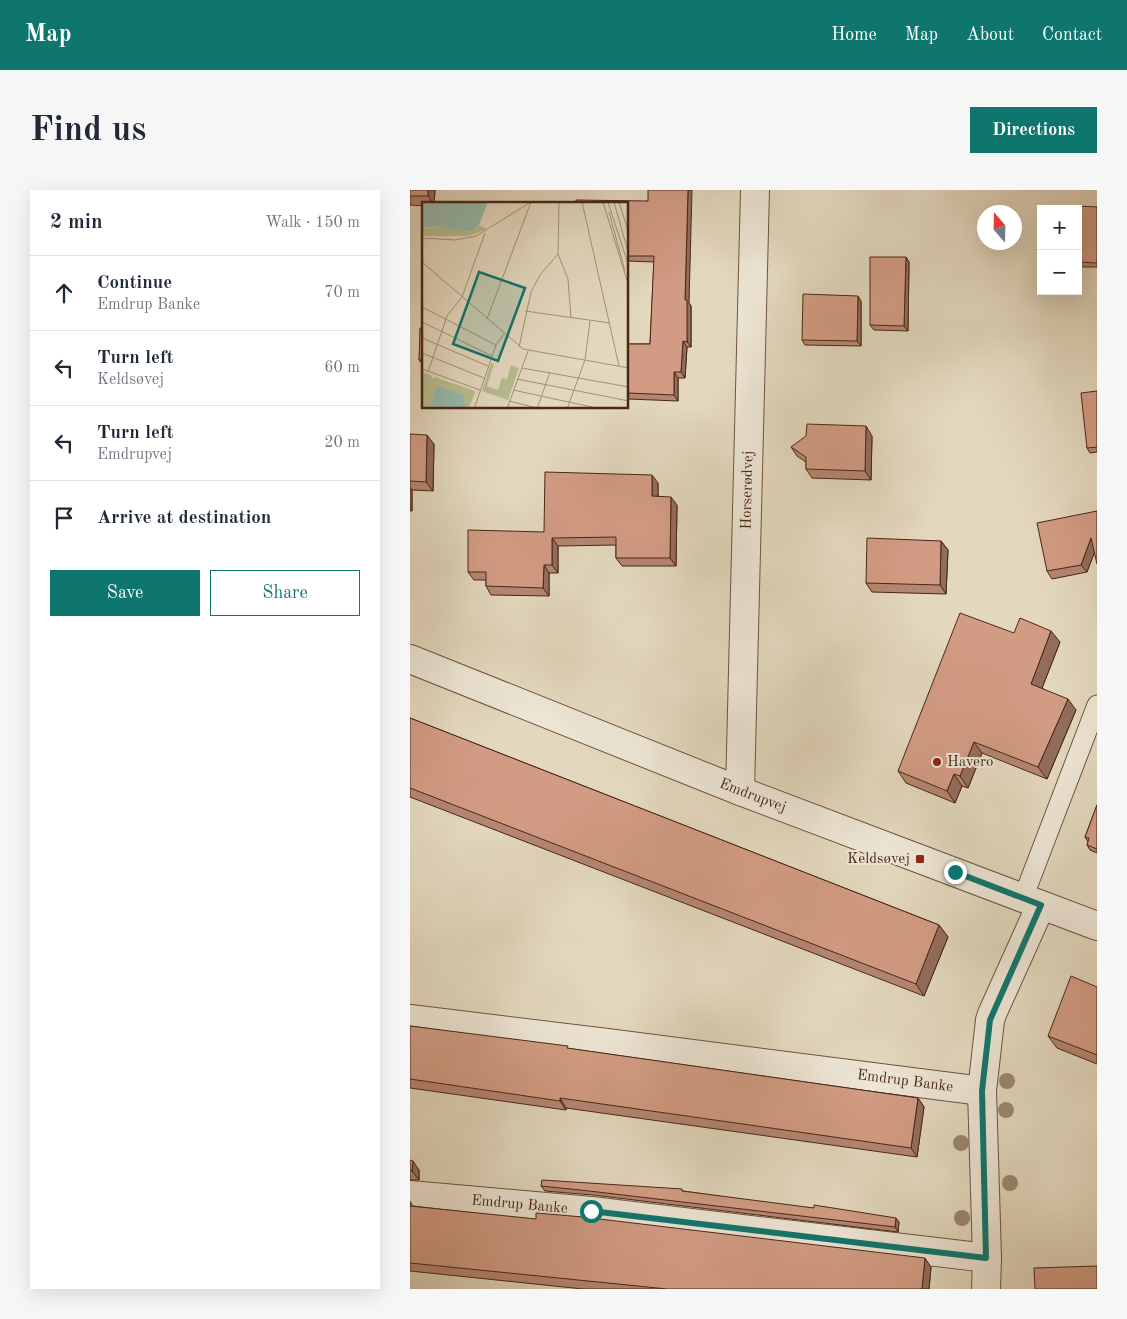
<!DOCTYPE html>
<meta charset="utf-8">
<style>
:root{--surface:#fff;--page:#f6f6f7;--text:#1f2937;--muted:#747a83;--line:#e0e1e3;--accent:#0f766e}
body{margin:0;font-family:"Old Standard TT",serif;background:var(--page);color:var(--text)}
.controls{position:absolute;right:15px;top:15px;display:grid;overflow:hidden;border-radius:0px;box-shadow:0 5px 20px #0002}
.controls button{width:45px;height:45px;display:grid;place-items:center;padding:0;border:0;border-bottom:1px solid var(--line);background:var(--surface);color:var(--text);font:25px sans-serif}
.compass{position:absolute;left:567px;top:15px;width:45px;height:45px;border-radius:50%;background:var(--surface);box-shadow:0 5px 20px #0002;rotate:340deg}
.stop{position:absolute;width:15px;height:15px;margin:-11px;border:4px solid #0f766e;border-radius:50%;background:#fff}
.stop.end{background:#0f766e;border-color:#fff;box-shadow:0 1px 5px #0008}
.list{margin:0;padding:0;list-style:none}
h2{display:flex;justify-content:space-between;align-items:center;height:65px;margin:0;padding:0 20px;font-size:21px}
h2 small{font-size:16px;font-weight:400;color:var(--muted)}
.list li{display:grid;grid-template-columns:32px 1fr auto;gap:15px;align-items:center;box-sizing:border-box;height:75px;padding:0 20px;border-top:1px solid var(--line)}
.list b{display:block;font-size:19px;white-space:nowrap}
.list p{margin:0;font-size:16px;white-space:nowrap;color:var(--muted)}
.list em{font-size:16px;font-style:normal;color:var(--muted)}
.actions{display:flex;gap:10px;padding:15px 20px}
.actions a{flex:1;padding:11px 0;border:1px solid var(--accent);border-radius:0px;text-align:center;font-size:18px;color:var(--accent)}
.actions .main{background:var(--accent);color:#fff}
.icon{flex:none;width:28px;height:28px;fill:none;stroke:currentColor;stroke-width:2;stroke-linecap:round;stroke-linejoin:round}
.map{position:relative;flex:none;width:687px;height:1099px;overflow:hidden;border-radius:0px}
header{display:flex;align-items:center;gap:30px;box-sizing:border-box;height:70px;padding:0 25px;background:var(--accent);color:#fff}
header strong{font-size:24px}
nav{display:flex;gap:28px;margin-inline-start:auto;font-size:18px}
.intro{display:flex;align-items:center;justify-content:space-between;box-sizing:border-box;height:120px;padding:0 30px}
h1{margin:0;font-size:35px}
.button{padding:12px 22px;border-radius:0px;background:var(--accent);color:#fff;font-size:18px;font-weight:700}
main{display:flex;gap:30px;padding:0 30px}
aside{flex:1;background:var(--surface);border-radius:0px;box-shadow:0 5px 20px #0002}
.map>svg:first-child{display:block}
</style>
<header>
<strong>Map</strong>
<nav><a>Home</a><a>Map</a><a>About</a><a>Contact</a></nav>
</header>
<div class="intro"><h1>Find us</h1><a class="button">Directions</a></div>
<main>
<aside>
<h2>2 min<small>Walk · 150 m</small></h2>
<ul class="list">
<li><svg class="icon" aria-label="ahead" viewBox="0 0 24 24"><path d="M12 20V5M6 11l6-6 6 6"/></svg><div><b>Continue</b><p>Emdrup Banke</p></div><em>70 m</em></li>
<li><svg class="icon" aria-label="left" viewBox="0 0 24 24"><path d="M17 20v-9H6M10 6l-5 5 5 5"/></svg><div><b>Turn left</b><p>Keldsøvej</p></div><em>60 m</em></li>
<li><svg class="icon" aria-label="left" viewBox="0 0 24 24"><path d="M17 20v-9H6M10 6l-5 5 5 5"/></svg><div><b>Turn left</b><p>Emdrupvej</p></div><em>20 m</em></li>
<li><svg class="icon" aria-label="arrive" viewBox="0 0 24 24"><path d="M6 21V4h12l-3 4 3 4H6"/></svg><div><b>Arrive at destination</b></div></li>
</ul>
<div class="actions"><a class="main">Save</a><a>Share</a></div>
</aside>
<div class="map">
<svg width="687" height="1099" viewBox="0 0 687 1099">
<rect width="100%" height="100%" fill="#e3d8be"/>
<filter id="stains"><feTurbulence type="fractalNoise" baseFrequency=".004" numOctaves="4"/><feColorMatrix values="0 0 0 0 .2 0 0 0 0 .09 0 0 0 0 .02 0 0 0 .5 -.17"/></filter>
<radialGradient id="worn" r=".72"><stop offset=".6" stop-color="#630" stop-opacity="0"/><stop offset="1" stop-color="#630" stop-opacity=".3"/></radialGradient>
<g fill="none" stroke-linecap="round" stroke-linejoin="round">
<!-- service casing -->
<g stroke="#6f5340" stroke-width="21">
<path id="service" d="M613,708L687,515"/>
</g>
<!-- minor casing -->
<g stroke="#6f5340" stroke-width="30">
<g id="minor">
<path id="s1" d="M330,601L345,0"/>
<path id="s2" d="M0,829L197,853L572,901"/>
<path id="s3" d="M0,1005L181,1021L577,1068"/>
<path d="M576,1099L577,1068L572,901L580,830L582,824L631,715"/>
</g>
</g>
<!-- tertiary casing -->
<g stroke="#6f5340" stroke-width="30">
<g id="tertiary">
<path id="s4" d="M0,469L330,601L687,736"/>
</g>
</g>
<!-- service -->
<use href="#service" stroke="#ede6d5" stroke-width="19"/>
<!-- minor -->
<use href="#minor" stroke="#ede6d5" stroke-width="28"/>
<!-- tertiary -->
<use href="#tertiary" stroke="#ede6d5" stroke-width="28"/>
</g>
<!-- trees -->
<g fill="#9a876f">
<circle cx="597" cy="891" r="8"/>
<circle cx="596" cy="920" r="8"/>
<circle cx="551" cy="953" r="8"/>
<circle cx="600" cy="993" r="8"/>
<circle cx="552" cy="1028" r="8"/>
</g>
<!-- wall -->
<path fill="#b58672" stroke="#482716" d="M0,0H25L24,14H14V16L0,15Z
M238,11L279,113L281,116V157H277L275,188H268V211L218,209V154H240L244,72L218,71V14Z
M687,17V77H668V19Z
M496,67L499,72L498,141L464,140L460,135Z
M451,111V156L395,155L392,150Z
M14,138V176L9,170Z
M687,201V262L680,263L677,258Z
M0,244L24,254L23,301L2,300V321H0Z
M462,246L461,290L402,288L396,279V272L387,266L381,257Z
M248,293V306L267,315L266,376H212L206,368V355L148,356V383H139V406L81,405L76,396V390H64L58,382L134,342Z
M531,351L538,360L536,404L462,402L456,393Z
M684,362L677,382L642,389L637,381Z
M604,443L650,452L632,498L666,520L637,589L572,563L558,598L552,596L545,613L496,593L488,581Z
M0,528L529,735L538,747L514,806L0,607Z
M687,615V663L680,660L677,655L678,652L675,647Z
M687,797V874L647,858L638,846Z
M0,836L508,908L514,917L507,967L156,918V920L0,898Z
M0,970L9,980V990H0Z
M131,996L273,1001L489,1032L488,1042L183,1005L135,1001Z
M0,1012L3,1016L521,1077L519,1099H173L0,1081Z"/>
<!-- shaded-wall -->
<path fill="#936d5c" stroke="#482716" d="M18,0H25L24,14H23L18,6Z
M278,0H282L279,113L281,116V157L277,152L275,110Z
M496,67L499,72L498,141L494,136Z
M448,106L451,111V156L447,151Z
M273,151L277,157L275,188L271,182Z
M264,182L268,188V211L264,205Z
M456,236L462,246L461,290L455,281Z
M17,245L24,254L23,301L16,292Z
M242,285L248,293V314L242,306Z
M0,297L2,300V321L0,318Z
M261,307L267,315L266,376L260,368Z
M142,348L148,356V383L142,375Z
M681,348L687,356L677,382L671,375Z
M531,351L538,360L536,404L530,395Z
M134,375L139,383V406L133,398Z
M641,441L650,452L629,506L621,494Z
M658,509L666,520L637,589L628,577Z
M564,552L572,563L558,598L550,586Z
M544,584L552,596L545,613L537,601Z
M529,735L538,747L514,806L506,794Z
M150,908L156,918V920L150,911Z
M508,908L514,917L507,967L501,958Z
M3,971L9,980V990L2,981Z
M486,1028L489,1032L488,1042L485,1037Z
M515,1068L521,1077L519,1099H512Z"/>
<!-- building -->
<path fill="#d29c84" stroke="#482716" d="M0,0H18V6H0Z
M238,0H278L275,110H277V152L273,151L271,182H264V205L218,203V154H240L244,66H218V14H166V10L238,11Z
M666,16L687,17V73L668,72V19H665Z
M460,67H496L494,136L460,135Z
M393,104L448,106L447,151L392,150Z
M10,138H14V170H9Z
M687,201V257L677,258L671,203Z
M397,234L456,236L455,281L396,279V267L381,257L396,246Z
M0,244L17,245L16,292L0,291Z
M135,282L242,285V306L261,307L260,368H206V347L142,348V375H134L133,398L76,396V382H58V340L134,342Z
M687,321V374L681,348L671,375L637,381L627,333Z
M457,348L531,351L530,395L456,393Z
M550,423L604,443L610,428L641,441L621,494L658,509L628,577L564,552L550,586L544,584L537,601L488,581Z
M0,528L529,735L506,794L0,598Z
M687,615V659L677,655L679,648L675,647Z
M661,786L687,797V865L638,846Z
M0,836L158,856L157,858L508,908L501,958L150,908V911L0,889Z
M0,970L3,971L2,981H0Z
M132,990L272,999V1001L404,1018V1015L486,1028L485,1037L179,1001L131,996Z
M0,1012H1L0,1016L126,1029V1023L173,1027L515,1068L512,1099H257L0,1073Z
M687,1076V1099H625L624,1078Z"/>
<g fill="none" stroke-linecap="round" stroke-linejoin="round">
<!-- route -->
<path stroke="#0f766e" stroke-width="6" d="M181,1021L576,1068L572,901L580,830L631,715L545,682"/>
</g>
<!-- markers -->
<g fill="#8f2418" stroke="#ede6d5" stroke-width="2">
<circle cx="527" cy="572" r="5"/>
<rect x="505" y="664" width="10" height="10" rx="2.5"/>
</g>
<g text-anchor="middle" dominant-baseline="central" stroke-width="4" stroke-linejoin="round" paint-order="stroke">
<!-- street labels -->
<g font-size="15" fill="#482716" stroke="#ede6d5">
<text stroke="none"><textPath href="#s1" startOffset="301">Horserødvej</textPath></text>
<text stroke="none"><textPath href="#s4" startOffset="369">Emdrupvej</textPath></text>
<text stroke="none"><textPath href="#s2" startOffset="499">Emdrup Banke</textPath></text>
<text stroke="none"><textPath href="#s3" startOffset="110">Emdrup Banke</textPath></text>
</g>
<!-- poi labels -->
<g font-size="15" fill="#482716" stroke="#ede6d5" text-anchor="start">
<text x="537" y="572">Havero</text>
<text x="500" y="669" text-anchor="end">Keldsøvej</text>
</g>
</g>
<!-- overview -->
<g transform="translate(12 12)">
<rect width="206" height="206" fill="#e3d8be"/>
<path d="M57,23L65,27L46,34H0V27L14,24L40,30L51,29Z" fill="#b6be8f"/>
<path d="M69,161L72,162L65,184L76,188L80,176L85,177L89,163L97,166L86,198L60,189ZM12,175L53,189L52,193L12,180L0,206V198Z" fill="#b6be8f"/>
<path d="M0,170L9,173L12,180L52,193L47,206L0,207Z" fill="#b6be8f"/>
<path d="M0,0H66L57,23L51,29L40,30L14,24L0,26ZM15,184L42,193L43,206H8Z" fill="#96bbad"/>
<path fill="none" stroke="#a5917b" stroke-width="1" d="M137,0L136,52L146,77L149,116M160,0L197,164M181,0L207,85M186,0L207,65M192,0L207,53M197,0L207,32M187,10L203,69M0,36L33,38L54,34L109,0M0,60L101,147L207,166M0,105L74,143M103,109L188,121M65,117L109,0M0,120L70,154M0,136L66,164M97,145L109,90L118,73L136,52M0,151L62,176M100,166L207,185M0,167L58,188M6,170L25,114L40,95L63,31M95,177L207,199M91,188L179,207M87,199L119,207M52,207L74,143L82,132M85,207L106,149M115,207L128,170M145,207L163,158L168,119"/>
<path fill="#0f766e" fill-opacity="0.15" stroke="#0f766e" stroke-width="2.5" d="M57,70L103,86L76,159L31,142Z"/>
<rect width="206" height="206" fill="none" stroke="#482716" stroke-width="2.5"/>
</g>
<rect width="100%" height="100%" filter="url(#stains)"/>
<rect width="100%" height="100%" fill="url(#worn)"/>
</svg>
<div class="controls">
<button>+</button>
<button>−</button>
</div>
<svg class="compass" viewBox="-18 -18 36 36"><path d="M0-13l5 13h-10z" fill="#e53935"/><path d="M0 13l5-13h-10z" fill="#747a83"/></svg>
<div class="stop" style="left:181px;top:1021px"></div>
<div class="stop end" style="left:545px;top:682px"></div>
</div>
</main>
